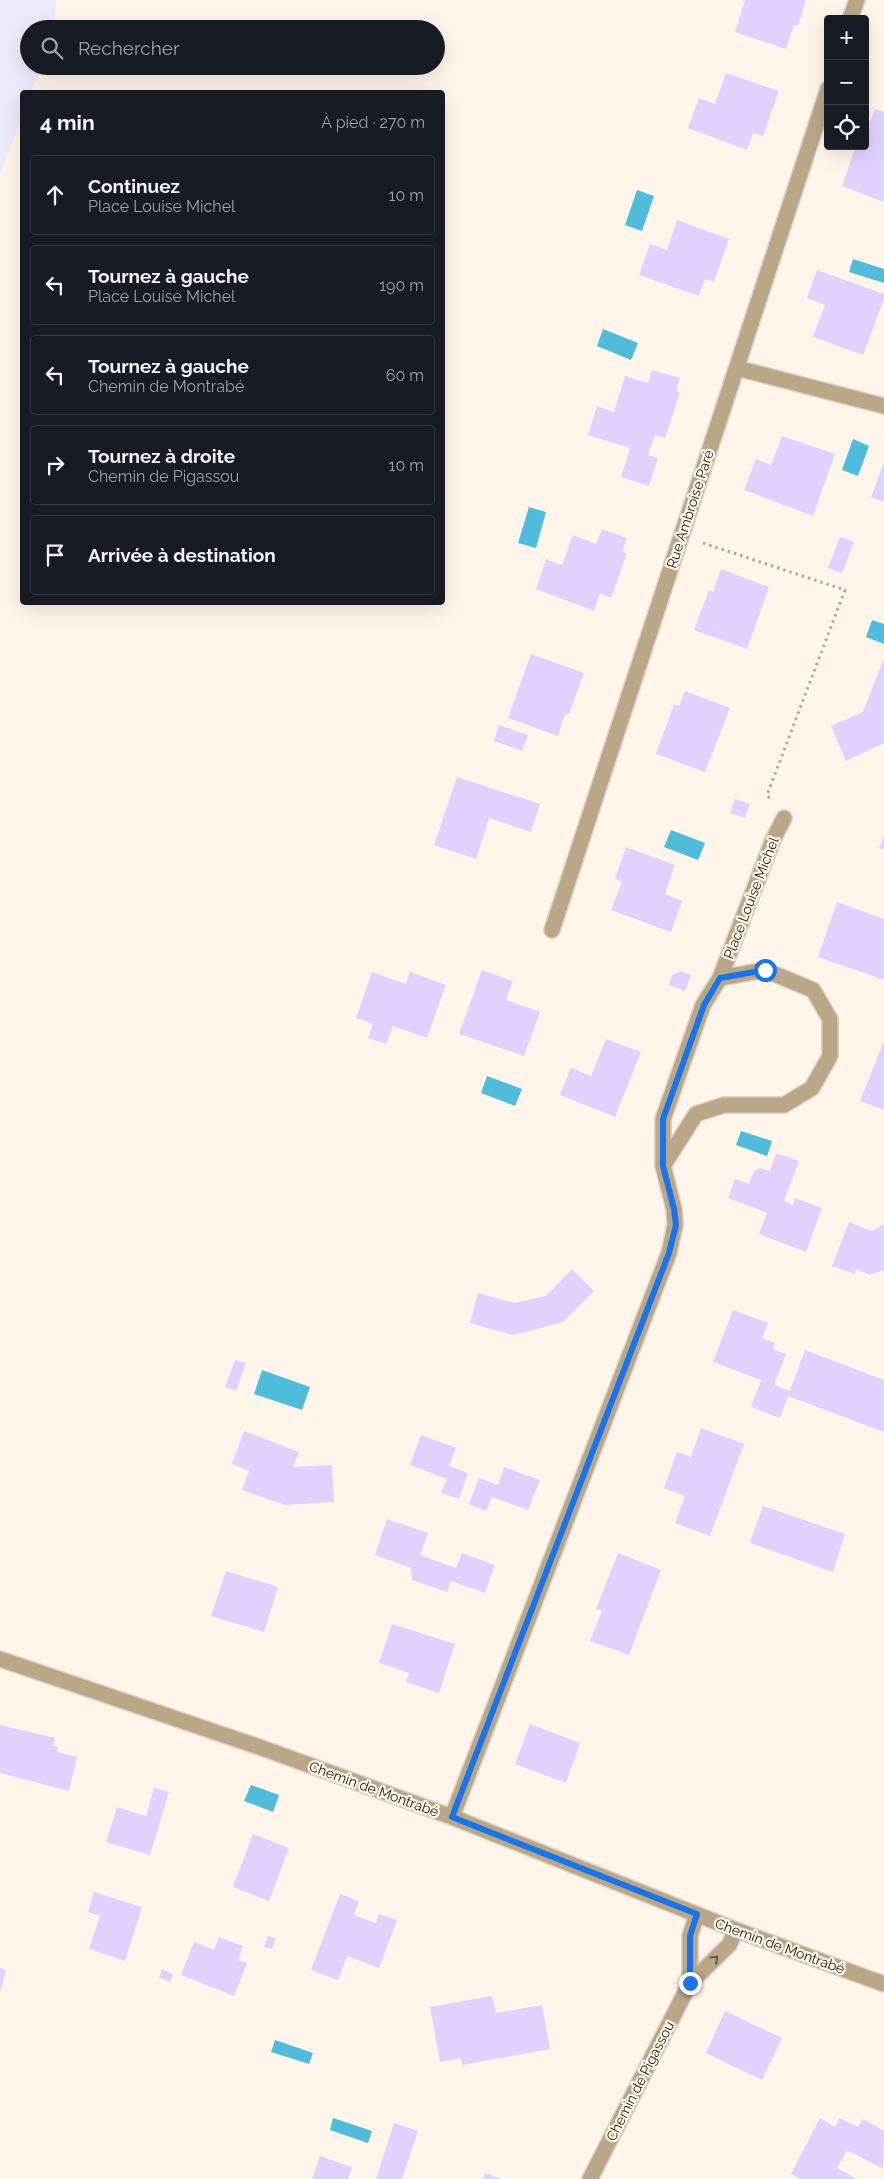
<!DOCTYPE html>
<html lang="fr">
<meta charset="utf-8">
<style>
:root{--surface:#171b24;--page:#242831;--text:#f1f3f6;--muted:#9ea1a6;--line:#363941}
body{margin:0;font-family:Raleway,sans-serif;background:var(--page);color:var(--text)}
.controls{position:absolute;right:15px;top:15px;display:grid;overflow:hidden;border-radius:5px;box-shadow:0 5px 20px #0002}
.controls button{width:45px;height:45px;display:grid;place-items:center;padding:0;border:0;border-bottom:1px solid var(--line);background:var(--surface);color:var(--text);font:25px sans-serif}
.stop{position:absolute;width:15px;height:15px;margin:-11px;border:4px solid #1a73e8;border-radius:50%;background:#fff}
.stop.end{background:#1a73e8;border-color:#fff;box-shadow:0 1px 5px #0008}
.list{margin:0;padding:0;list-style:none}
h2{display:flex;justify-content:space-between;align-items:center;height:65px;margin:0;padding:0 20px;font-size:21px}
h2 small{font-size:16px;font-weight:400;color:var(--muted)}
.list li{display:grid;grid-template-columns:32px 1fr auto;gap:15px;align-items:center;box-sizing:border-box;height:80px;margin:0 10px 10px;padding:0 10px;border:1px solid var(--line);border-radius:5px}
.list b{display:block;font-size:19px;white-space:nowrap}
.list p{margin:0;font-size:16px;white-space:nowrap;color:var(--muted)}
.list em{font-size:16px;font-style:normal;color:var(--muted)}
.icon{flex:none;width:28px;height:28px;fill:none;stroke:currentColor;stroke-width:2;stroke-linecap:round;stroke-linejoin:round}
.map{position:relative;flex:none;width:884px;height:2179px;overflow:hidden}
.search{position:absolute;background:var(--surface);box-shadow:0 5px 20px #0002;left:20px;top:20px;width:425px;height:55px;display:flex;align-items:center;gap:12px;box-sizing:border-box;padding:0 18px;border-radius:28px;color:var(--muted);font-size:19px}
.panel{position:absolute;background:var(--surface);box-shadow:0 5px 20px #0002;left:20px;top:90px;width:425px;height:515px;border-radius:5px}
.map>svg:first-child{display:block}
</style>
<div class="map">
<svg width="884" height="2179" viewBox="0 0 884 2179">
<rect width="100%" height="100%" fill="#fff5ea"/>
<!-- industrial -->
<path fill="#edeafc" d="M0,0H56L54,29H29V66H41L31,92H22V116L0,176Z"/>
<!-- water -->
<path fill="#50bcdb" d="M637,190L654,196L642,231L625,225Z
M853,259L884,269V283L849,272Z
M603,329L638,343L631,360L597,346Z
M853,439L869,446L858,476L842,470Z
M529,507L546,512L536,548L518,543Z
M872,620L884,624V644L866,637Z
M671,830L705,843L698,860L664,847Z
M487,1076L522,1089L515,1106L481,1093Z
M741,1131L772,1141L767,1156L736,1145Z
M262,1370L310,1387L302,1410L254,1394Z
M251,1785L279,1795L273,1812L244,1801Z
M275,2040L313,2053L309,2064L271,2052Z
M333,2118L372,2131L368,2143L330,2130Z"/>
<!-- building -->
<path fill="#e1d1fe" d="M745,0H806L798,26L794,25L786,49L735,32Z
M726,73L779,91L763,136L753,133L747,150L688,128L699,98L715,104Z
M875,109L884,112V202L842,186L856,146H865V135Z
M677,220L729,239L714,282L705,279L699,296L639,275L650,244L667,250Z
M817,270L884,294V299L863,355L813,337L825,305L807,298Z
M652,370L680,378L676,391L680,393L665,438L655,435L648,455L658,458L649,486L621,477L630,448L588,435L597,406L614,412L625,376L648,383Z
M782,436L835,454L813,516L744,490L756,459L771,465Z
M884,462V502L871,497Z
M602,529L627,538L622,552L627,553L611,598L600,593L594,611L536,589L546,559L562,565L573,535L596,544Z
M840,537L854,542L842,573L828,568Z
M721,569L769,587L747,649L694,630L709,590L713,592Z
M531,654L584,673L569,714H565L558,736L508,718Z
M884,658V743L846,761L831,726L863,712Z
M685,691L730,708L705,772L656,754L674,704L679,706Z
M499,725L528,735L522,751L494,741Z
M457,777L540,804L531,832L489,818L476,859L434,845Z
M735,799L750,804L745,818L730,813Z
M884,835V850L879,848Z
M626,847L675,865L665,894L682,901L671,932L611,910L622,882L615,879Z
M837,902L884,919V980L818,957Z
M482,970L513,981L506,1000L540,1012L524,1056L459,1034Z
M681,971L691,975L685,991L669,985L672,975Z
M372,972L406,984L410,972L446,985L427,1038L393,1026L386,1044L368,1038L373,1024L356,1018Z
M606,1039L641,1052L615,1117L560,1095L571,1068L591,1076Z
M884,1041V1110L860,1101Z
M776,1153L799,1161L784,1201L793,1205L795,1198L822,1208L806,1252L759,1234L767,1213L728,1198L735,1179L749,1184L754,1171L760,1168L770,1171Z
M849,1222L872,1231L884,1224V1270L870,1275L856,1269L855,1274L832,1266Z
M572,1269L594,1291L563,1322L513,1335L470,1323L478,1293L514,1303L546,1296Z
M733,1310L768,1323L762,1338L775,1343L773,1349L786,1354L774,1385L790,1391L805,1350L884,1380V1432L788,1396L780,1418L751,1407L761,1380L713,1362Z
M235,1360L246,1363L236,1391L225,1387Z
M701,1428L744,1444L710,1536L675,1523L685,1496L664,1488L677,1452L691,1457Z
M244,1431L299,1452L293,1467L332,1465L334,1502L285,1505L242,1490L249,1471L232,1464Z
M421,1435L456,1448L449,1466L468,1473L459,1499L441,1493L447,1479L410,1465Z
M504,1467L540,1480L528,1510L492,1497L486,1511L469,1504L479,1478L498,1485Z
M763,1506L845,1534L833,1572L750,1543Z
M387,1519L428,1533L420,1555L456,1568L462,1553L495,1565L485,1593L451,1581L447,1592L412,1580L411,1568L375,1555Z
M618,1553L661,1570L629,1655L590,1641L602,1611L596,1609Z
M226,1571L278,1587L264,1632L211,1616Z
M392,1624L455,1644L439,1693L406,1682L409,1673L379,1663Z
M530,1724L580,1743L566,1783L515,1764Z
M0,1725L55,1738L53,1746L58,1747L57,1752L77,1757L69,1791L0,1773Z
M154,1788L169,1792L150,1855L106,1842L117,1807L146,1816Z
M253,1834L289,1848L269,1901L233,1887Z
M94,1892L142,1907L125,1961L89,1949L100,1916L88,1912Z
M340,1894L359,1901L354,1915L376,1923L379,1914L397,1920L379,1968L347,1956L338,1980L311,1970Z
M268,1936L276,1938L272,1949L264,1947Z
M219,1937L243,1946L238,1960L247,1963L234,1996L181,1975L194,1942L214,1950Z
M0,1968L6,1970L1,1990H0Z
M162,1969L173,1974L170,1982L159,1978Z
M492,1996L496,2013L542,2005L550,2049L462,2065L461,2058L440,2062L430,2007Z
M725,2011L782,2038L762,2080L706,2053Z
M820,2118L835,2127L840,2118L858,2127L863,2119L884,2131L883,2169L847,2150L837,2168L857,2179H800L791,2174Z
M394,2123L418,2131L402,2179H376Z
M320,2156L352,2167L348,2179H312Z
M485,2173L502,2179H483Z"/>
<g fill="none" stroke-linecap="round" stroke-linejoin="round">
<!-- minor casing -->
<g stroke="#dcd2c7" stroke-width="18">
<path id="minor" d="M850,19L857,0
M737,368L884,406
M552,930L828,89
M663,1166L696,1114L724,1105H784L812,1088L830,1056V1019L813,990L765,970L720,978
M0,1659L265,1749L452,1817L736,1930L884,1984
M452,1817L669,1253L675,1225L674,1209L663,1166V1119L703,1005L720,978L773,840L784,818
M690,1983V1936L697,1914
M590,2179L690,1983L729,1945L736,1930"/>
</g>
<!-- path -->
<path stroke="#b3aa9f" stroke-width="3" stroke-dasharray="2.5 4" stroke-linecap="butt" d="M703,543L845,590L767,795L770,799"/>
<!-- minor -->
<use href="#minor" stroke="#b9a787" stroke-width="15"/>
</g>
<!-- one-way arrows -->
<defs><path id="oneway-chevron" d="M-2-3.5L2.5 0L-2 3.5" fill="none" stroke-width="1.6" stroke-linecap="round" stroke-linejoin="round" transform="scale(1.25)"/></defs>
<use stroke="#665946" href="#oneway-chevron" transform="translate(715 1959) rotate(-44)"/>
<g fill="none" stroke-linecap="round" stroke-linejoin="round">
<!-- route -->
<path stroke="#1a73e8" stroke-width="6" d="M690,1983V1936L697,1914L452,1817L669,1253L676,1225L674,1209L663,1166V1119L704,1005L720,978L765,970"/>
</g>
<g text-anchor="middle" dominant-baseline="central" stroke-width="4.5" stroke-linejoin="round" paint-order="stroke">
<!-- street labels -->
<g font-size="14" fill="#221a10" stroke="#fff5ea">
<text transform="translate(690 509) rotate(-72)">Rue Ambroise Paré</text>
<text transform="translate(751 898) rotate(-69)">Place Louise Michel</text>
<text transform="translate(374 1789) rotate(20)">Chemin de Montrabé</text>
<text transform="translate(780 1946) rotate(20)">Chemin de Montrabé</text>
<text transform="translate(640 2081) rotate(-63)">Chemin de Pigassou</text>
</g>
</g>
</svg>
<div class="controls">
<button>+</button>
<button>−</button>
<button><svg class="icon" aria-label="locate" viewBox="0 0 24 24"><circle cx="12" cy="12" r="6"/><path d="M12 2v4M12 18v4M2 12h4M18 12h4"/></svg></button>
</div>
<div class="stop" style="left:765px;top:970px"></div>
<div class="stop end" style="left:690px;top:1983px"></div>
<div class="search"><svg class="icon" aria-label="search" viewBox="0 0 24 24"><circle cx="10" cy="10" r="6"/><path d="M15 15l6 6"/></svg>Rechercher</div>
<section class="panel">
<h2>4 min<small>À pied · 270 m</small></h2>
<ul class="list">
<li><svg class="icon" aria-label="ahead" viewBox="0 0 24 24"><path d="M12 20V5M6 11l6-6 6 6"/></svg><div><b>Continuez</b><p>Place Louise Michel</p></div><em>10 m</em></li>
<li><svg class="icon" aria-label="left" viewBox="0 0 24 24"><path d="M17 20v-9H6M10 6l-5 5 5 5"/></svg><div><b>Tournez à gauche</b><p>Place Louise Michel</p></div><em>190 m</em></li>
<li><svg class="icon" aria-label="left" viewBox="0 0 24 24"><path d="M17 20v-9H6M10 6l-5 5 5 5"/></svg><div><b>Tournez à gauche</b><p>Chemin de Montrabé</p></div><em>60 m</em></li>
<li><svg class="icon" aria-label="right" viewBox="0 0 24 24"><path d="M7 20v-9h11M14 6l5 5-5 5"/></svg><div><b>Tournez à droite</b><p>Chemin de Pigassou</p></div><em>10 m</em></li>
<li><svg class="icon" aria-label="arrive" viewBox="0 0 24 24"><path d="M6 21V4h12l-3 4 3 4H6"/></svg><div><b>Arrivée à destination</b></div></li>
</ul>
</section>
</div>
